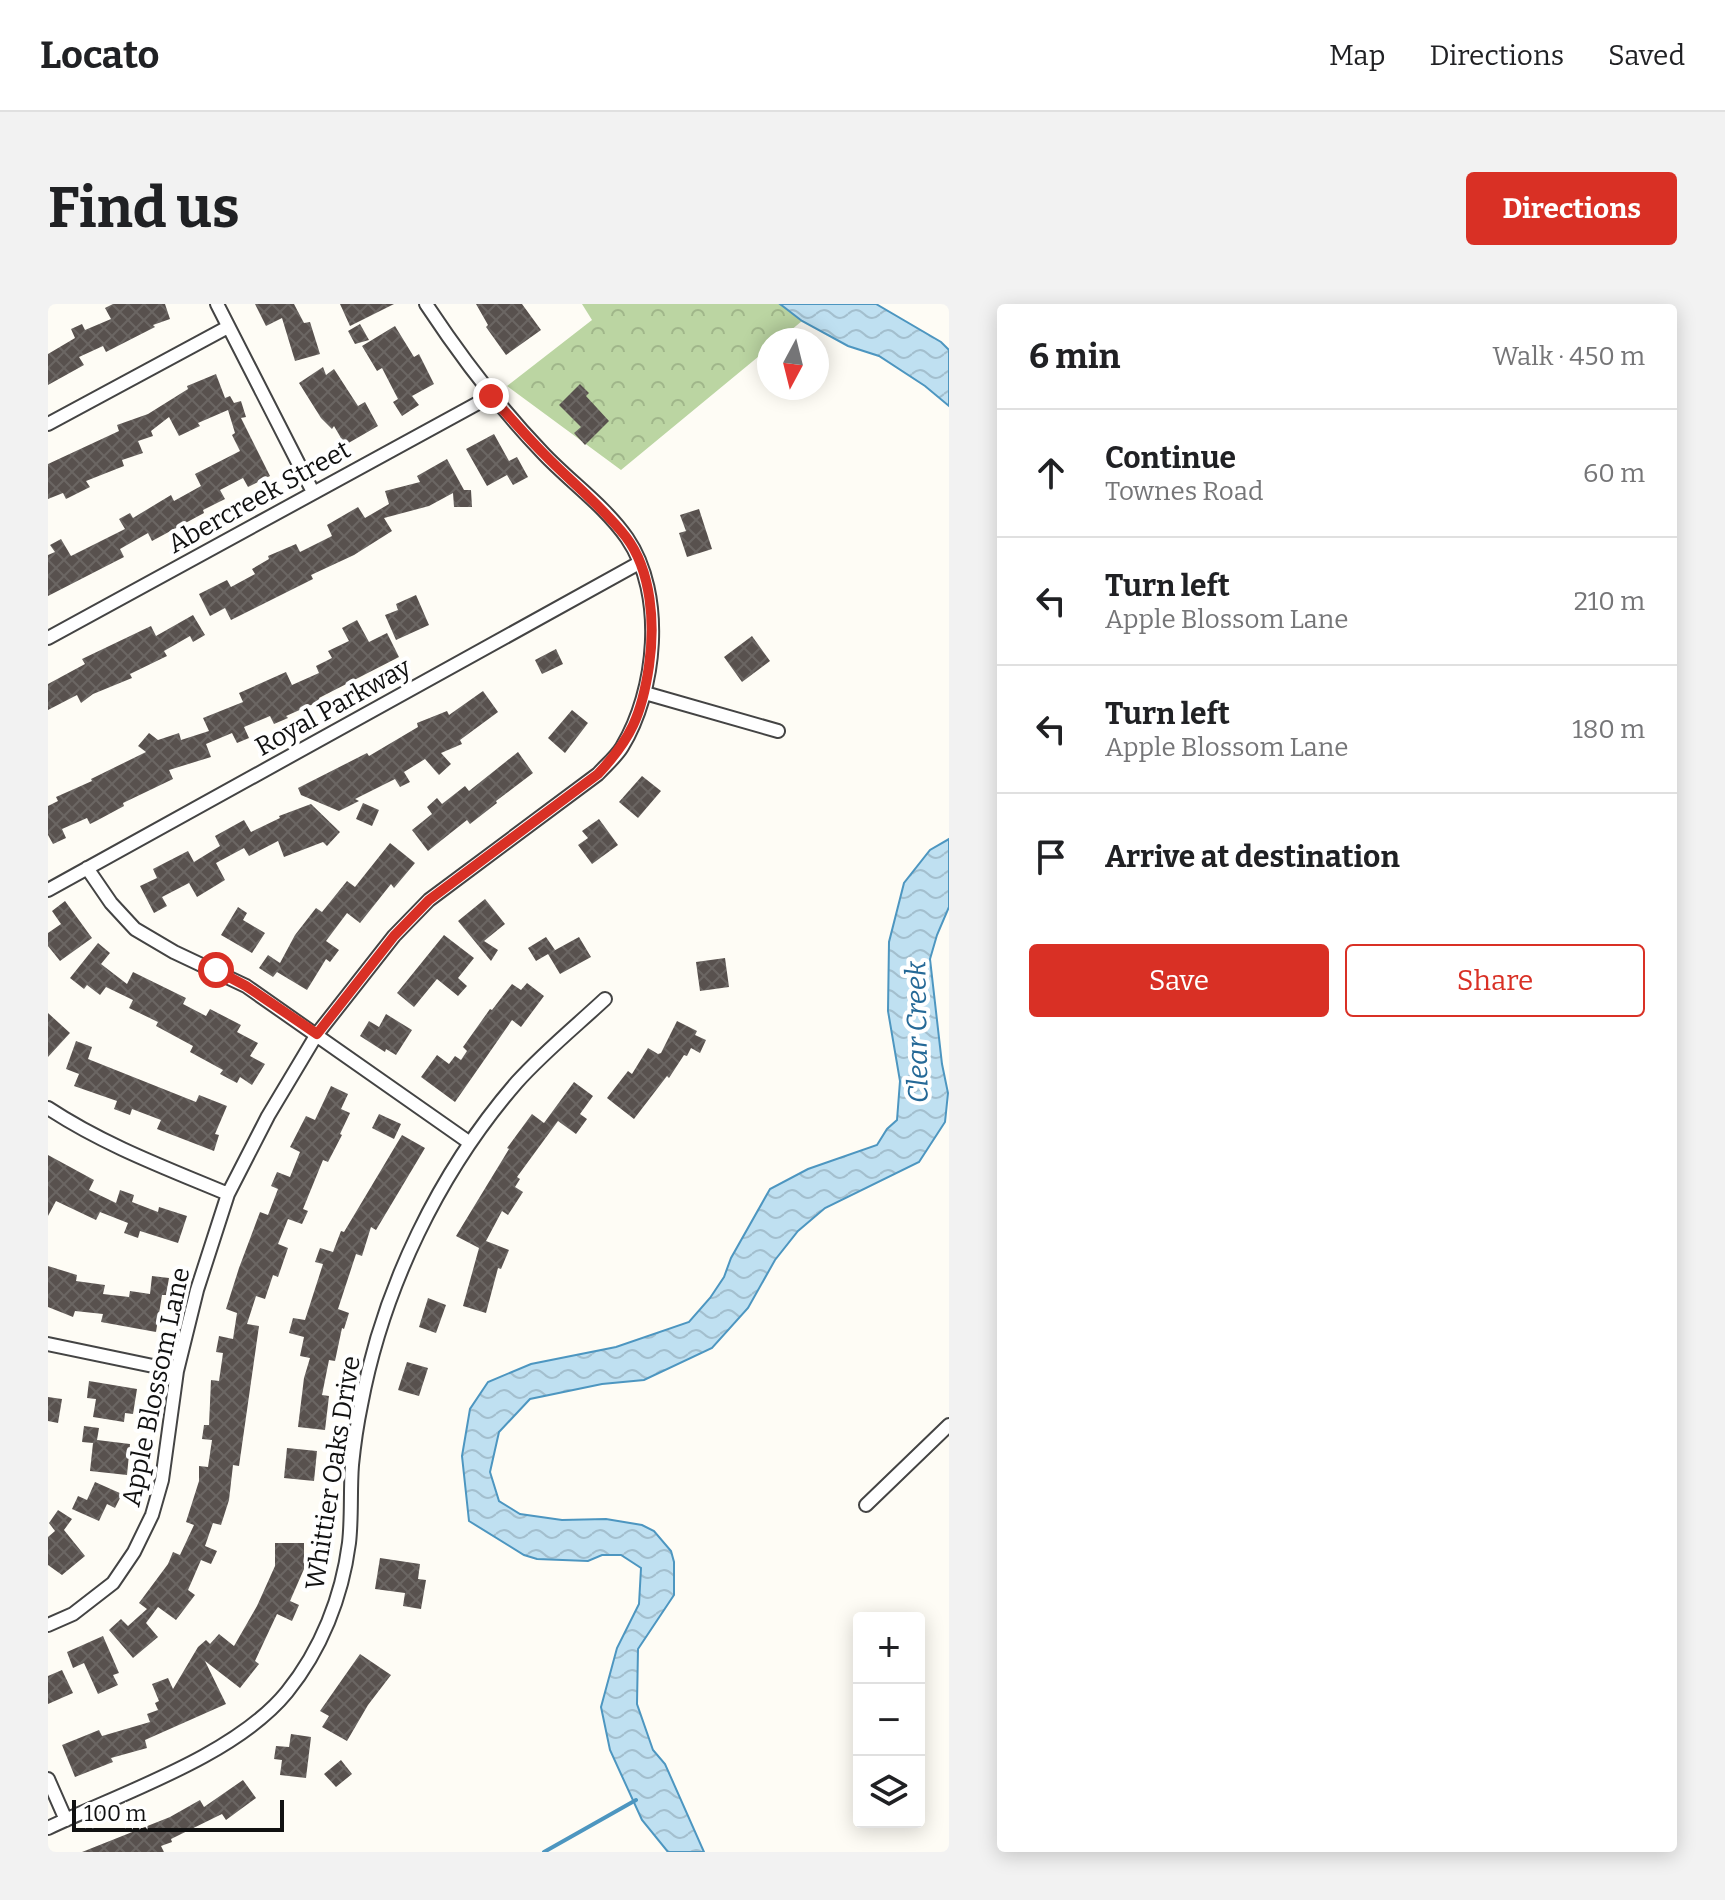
<!DOCTYPE html>
<meta charset="utf-8">
<style>
:root{--surface:#fff;--page:#f2f2f2;--text:#202124;--muted:#757577;--line:#e0e0e0;--accent:#d93025}
body{margin:0;font-family:Bitter,serif;background:var(--page);color:var(--text)}
.controls{position:absolute;right:24px;bottom:24px;display:grid;overflow:hidden;border-radius:8px;box-shadow:0 4px 20px #0003}
.controls button{width:72px;height:72px;display:grid;place-items:center;padding:0;border:0;border-bottom:2px solid var(--line);background:var(--surface);color:var(--text);font:40px sans-serif}
.compass{position:absolute;left:709px;top:24px;width:72px;height:72px;border-radius:50%;background:var(--surface);box-shadow:0 4px 20px #0003;rotate:187deg}
.scale{position:absolute;left:24px;bottom:20px;width:212px;box-sizing:border-box;padding-left:8px;border:4px solid #111;border-top:0;font-size:22px;line-height:28px;white-space:nowrap;color:#111;-webkit-text-stroke:6px #fff;paint-order:stroke}
.stop{position:absolute;width:24px;height:24px;margin:-18px;border:6px solid #d93025;border-radius:50%;background:#fff}
.stop.end{background:#d93025;border-color:#fff;box-shadow:0 2px 8px #0008}
.list{margin:0;padding:0;list-style:none}
h2{display:flex;justify-content:space-between;align-items:center;height:104px;margin:0;padding:0 32px;font-size:34px}
h2 small{font-size:26px;font-weight:400;color:var(--muted)}
.list li{display:grid;grid-template-columns:52px 1fr auto;gap:24px;align-items:center;box-sizing:border-box;height:128px;padding:0 32px;border-top:2px solid var(--line)}
.list b{display:block;font-size:30px;white-space:nowrap}
.list p{margin:0;font-size:26px;white-space:nowrap;color:var(--muted)}
.list em{font-size:26px;font-style:normal;color:var(--muted)}
.actions{display:flex;gap:16px;padding:24px 32px}
.actions a{flex:1;padding:18px 0;border:2px solid var(--accent);border-radius:8px;text-align:center;font-size:28px;color:var(--accent)}
.actions .main{background:var(--accent);color:#fff}
.icon{flex:none;width:44px;height:44px;fill:none;stroke:currentColor;stroke-width:2;stroke-linecap:round;stroke-linejoin:round}
.map{position:relative;flex:none;width:901px;height:1548px;overflow:hidden;border-radius:8px}
header{display:flex;align-items:center;gap:48px;box-sizing:border-box;height:112px;padding:0 40px;background:var(--surface);border-bottom:2px solid var(--line)}
header strong{font-size:38px}
nav{display:flex;gap:44px;margin-inline-start:auto;font-size:28px}
.intro{display:flex;align-items:center;justify-content:space-between;box-sizing:border-box;height:192px;padding:0 48px}
h1{margin:0;font-size:56px}
.button{padding:20px 36px;border-radius:8px;background:var(--accent);color:#fff;font-size:28px;font-weight:700}
main{display:flex;gap:48px;padding:0 48px}
aside{flex:1;background:var(--surface);border-radius:8px;box-shadow:0 4px 20px #0003}
.map>svg:first-child{display:block}
</style>
<header>
<strong>Locato</strong>
<nav><a>Map</a><a>Directions</a><a>Saved</a></nav>
</header>
<div class="intro"><h1>Find us</h1><a class="button">Directions</a></div>
<main>
<div class="map">
<svg width="901" height="1548" viewBox="0 0 901 1548">
<defs>
<pattern id="forest-crowns" width="20" height="18" patternUnits="userSpaceOnUse" patternTransform="scale(2)"><rect width="20" height="18" fill="#bbd5a2"/><path d="M2 6a3 3 0 1 1 6 0M12 15a3 3 0 1 1 6 0" fill="none" stroke="#a0b68a"/></pattern>
<pattern id="water-waves" width="16" height="10" patternUnits="userSpaceOnUse" patternTransform="scale(2)"><rect width="16" height="10" fill="#bfe0f1"/><path d="M0 5q4-4 8 0t8 0" fill="none" stroke="#a3bfce"/></pattern>
<pattern id="building-cross-hatch" width="8" height="8" patternUnits="userSpaceOnUse" patternTransform="scale(2)"><rect width="8" height="8" fill="#58514e"/><path d="M0 0l8 8M0 8l8-8" fill="none" stroke="#6b6663"/></pattern>
</defs>
<rect width="100%" height="100%" fill="#fefcf5"/>
<!-- forest -->
<path fill="url(#forest-crowns)" d="M534,0H732L754,17L731,36H721V44L573,166L459,82L544,16Z"/>
<!-- water -->
<path fill="url(#water-waves)" stroke="#4d96c0" stroke-width="2" d="M732,0H828L893,38L901,46V102L877,82L831,52L800,42L754,17Z
M901,535V603L889,631L882,655L894,760L900,789L897,818L871,858L777,904L750,927L727,956L700,1004L664,1044L596,1076L554,1080L482,1095L451,1128L442,1168L451,1197L472,1210L514,1216L558,1215L594,1221L606,1227L623,1247L626,1258V1291L590,1345L589,1400L605,1446L617,1460L656,1548H620L594,1516L562,1446L553,1403L569,1344L591,1300L593,1264L573,1251H554L540,1257L489,1255L476,1251L421,1217L414,1152L422,1105L440,1078L483,1060L568,1043L641,1018L662,994L676,973L683,954L722,885L760,865L829,841L839,825L849,816L852,777L840,707L841,638L856,579L882,546Z"/>
<g fill="none" stroke-linecap="round" stroke-linejoin="round">
<!-- stream -->
<path stroke="#4d96c0" stroke-width="4" d="M496,1548L588,1496"/>
</g>
<!-- building -->
<path fill="url(#building-cross-hatch)" d="M65,0H117L122,15L105,21L107,23L58,48L55,42L31,53L36,61L0,81V50L27,34L23,25L34,20L37,26L63,15L57,4Z
M207,0H246L256,19L262,18L272,50L247,57L234,14L218,22Z
M292,0H346L302,22Z
M428,0H474L493,26L458,51L438,23L440,21Z
M312,20L321,36L307,40L300,27Z
M347,22L366,53L371,50L386,80L364,92L371,101L354,112L345,98L350,95L334,64L329,67L314,42Z
M275,63L278,71L286,65L310,102L317,98L330,122L297,141L286,122L284,125L273,114L251,79Z
M168,70L177,94L182,92L186,99L193,97L198,113L193,114L222,172L200,183L195,174L172,186L177,195L155,206L156,209L104,237L100,229L72,245L76,253L0,292V251L7,248L2,241L13,235L23,252L77,225L71,215L82,209L85,214L123,191L126,197L153,182L147,170L192,147L184,131L187,129L180,106L150,119L152,122L131,132L121,113L103,127L105,132L90,137L95,149L74,156L76,162L38,177L42,183L18,195L15,189L0,195V160L71,127L69,121L100,110L140,85L139,82Z
M532,80L541,89L538,92L561,117L537,141L526,129L533,123L511,101Z
M446,130L461,157L469,153L480,173L465,181L459,171L439,182L418,145Z
M399,155L416,186H423L424,203H406L405,189L381,202L336,214L344,227L306,251L263,271L265,275L183,316L177,304L162,312L151,290L179,276L183,283L207,270L204,265L221,255L220,252L248,240L252,248L284,232L279,221L310,203L317,214L341,200L337,187L372,178L369,172Z
M651,205L664,245L639,253L631,229L638,227L632,211Z
M368,291L381,321L348,336L337,311L350,306L348,300Z
M145,311L157,331L145,338L142,332L116,347L119,352L82,370L84,374L45,390L33,399L29,391L0,406V380L37,360L34,355L103,322L108,332Z
M309,316L321,338L339,329L351,353L271,394L272,397L238,412L240,414L226,420L222,412L196,423L201,434L189,439L184,429L158,440L163,453L121,466L125,475L75,499L76,502L50,516L42,520L39,514L14,525L18,534L5,540L0,531V502L10,497L8,493L44,477L43,475L98,448L90,442L101,429L110,436L131,429L133,436L161,427L155,414L195,398L191,389L238,368L244,381L271,369L268,362L284,354L280,347L301,337L294,324Z
M704,332L722,357L694,378L676,353Z
M508,345L515,360L494,370L487,356Z
M435,387L450,408L412,436L414,440L393,449L403,460L391,471L377,455L356,468L362,478L352,483L347,475L307,495L311,497L291,507L253,491L250,484L319,449L321,452L370,423L369,419L399,407L401,411Z
M524,406L540,419L517,449L500,434Z
M470,448L485,469L448,497L449,499L422,520L419,516L380,547L364,526L384,510L379,503L389,494L394,500L417,482L421,487Z
M594,472L613,487L590,514L571,498Z
M315,499L331,506L324,522L308,515Z
M263,500L292,528L279,542L275,538L236,553L230,537L201,552L196,544L168,559L177,576L149,593L141,579L114,593L119,602L106,609L92,582L109,574L105,565L140,547L146,558L172,542L167,532L196,516L203,528L232,514L231,512Z
M551,515L570,541L544,560L530,541L540,534L534,527Z
M342,539L367,559L346,584L343,580L312,619L299,609L278,637L291,646L282,658L278,655L259,686L229,668L225,673L211,664L220,651L232,659L247,631L268,604L274,608L299,577L307,583Z
M437,595L457,620L436,637L450,646L443,657L410,617Z
M17,597L44,634L12,657L0,642V629L13,620L4,607Z
M190,603L199,609L195,616L217,629L204,649L173,631Z
M396,631L426,654L410,674L419,682L410,692L389,675L366,703L349,689Z
M498,633L507,646L488,657L480,644Z
M531,633L543,653L512,670L500,650Z
M50,639L62,649L53,660L79,680L85,668L138,694L135,700L158,712L162,705L193,721L189,728L210,739L202,752L217,760L204,781L192,773L189,779L172,770L175,766L142,748L145,742L108,722L110,718L81,704L85,696L58,683L52,691L39,681L36,685L22,674Z
M677,654L681,683L652,687L648,658Z
M479,679L496,692L473,723L464,716L407,798L373,773L389,751L401,760L407,752L413,756L419,747L415,743L442,705L444,706L464,680L473,686Z
M0,709L22,729L0,753Z
M338,710L364,726L348,751L338,745L337,748L312,732L321,717L331,723Z
M629,717L649,727L647,731L658,736L652,749L643,744L639,752L636,751L621,774L619,772L586,815L559,794L580,767L584,770L600,744L610,750L613,749Z
M28,737L44,743L40,755L148,798L151,791L179,802L167,830L171,831L166,847L109,825L113,816L84,805L82,811L66,805L69,797L26,782L31,770L18,765Z
M526,778L545,792L532,810L539,815L528,830L510,817L469,873L472,875L467,883L475,888L460,911L454,907L438,937L461,946L453,965L450,964L438,1009L415,1002L431,944L408,932L461,845L459,844L484,810L496,819Z
M283,782L300,790L293,805L302,809L292,830L294,831L280,858L275,856L255,905L260,907L254,920L240,915L230,940L240,944L230,973L225,971L217,995L208,992L199,1020L211,1022L191,1162L185,1161L181,1196L173,1221L165,1219L157,1242L169,1247L163,1260L153,1256L140,1286L147,1291L128,1316L110,1303L98,1319L110,1333L85,1354L61,1326L73,1315L80,1322L99,1305L91,1299L120,1260L125,1248L132,1251L146,1221L138,1218L151,1177V1162L160,1163L164,1136L154,1135L156,1121H161L163,1076L171,1077L175,1049L168,1048L171,1032L185,1035L189,1009L178,1005L191,964L212,908L220,911L230,885L223,882L229,868L242,873L252,848L242,843L258,812L267,816Z
M331,810L353,820L346,835L324,824Z
M354,831L377,844L328,926L323,923L314,952L308,950L290,1005L301,1009L296,1025L294,1024L287,1057L281,1056L274,1091L281,1092L277,1126L250,1123L256,1074L262,1054L252,1052L256,1033L241,1029L245,1014L257,1016L275,960L267,958L272,944L285,948L293,927L296,928Z
M0,851L46,876L41,886L68,899L72,886L86,891L84,898L110,908L111,903L139,912L130,939L92,927L90,934L76,929L80,919L52,908L48,916L8,897L0,912Z
M0,962L29,971L28,977L57,981L55,990L81,993L82,987L102,990L104,972L121,974L118,991H114L108,1028L53,1018L55,1010L27,1007L25,1013L0,1003Z
M380,994L398,1001L388,1029L371,1023Z
M359,1058L380,1064L371,1092L350,1086Z
M41,1077L89,1085L85,1110L77,1109L76,1118L45,1113L48,1095L39,1094Z
M0,1093L14,1095L10,1119L0,1117Z
M36,1122L51,1124L49,1136L82,1140L79,1171L42,1167L45,1139L34,1138Z
M239,1144L269,1147L266,1177L236,1174Z
M47,1178L74,1190L67,1204L59,1200L51,1217L24,1205L30,1192L39,1196Z
M10,1206L24,1215L16,1226L37,1252L14,1271L0,1261V1233L7,1227L1,1219Z
M227,1239H256V1265L242,1297L251,1301L244,1317L229,1310L207,1357L211,1360L192,1384L157,1357L178,1400L97,1436L99,1444L63,1454L65,1458L27,1473L14,1441L51,1426L54,1432L102,1418L99,1410L110,1406L107,1399L111,1397L104,1380L120,1374L125,1385L150,1343L158,1336L162,1340L171,1330L186,1342L209,1302L227,1262Z
M332,1254L372,1260L370,1275L378,1276L373,1305L355,1302L357,1289L327,1285Z
M55,1332L71,1369L65,1371L70,1381L50,1390L36,1359L25,1364L19,1348Z
M312,1350L343,1371L320,1401L299,1437L274,1423L281,1412L272,1407Z
M14,1366L25,1389L0,1400V1372Z
M243,1430L263,1433L258,1474L232,1471L234,1456L226,1455L228,1442L241,1443Z
M293,1456L304,1470L288,1483L276,1470Z
M195,1476L208,1494L178,1516L174,1510L123,1535L124,1538L113,1542L116,1548H34L122,1513L152,1496L156,1503Z"/>
<g fill="none" stroke-linecap="round" stroke-linejoin="round">
<!-- minor casing -->
<g stroke="#444" stroke-width="16">
<path id="minor" d="M169,0L265,188
M0,120L180,23
M0,334L443,92
M597,389L730,427
M39,564L63,599L87,625L126,648L198,682L422,839
M0,586L591,259
M0,804C56,841 118,864 180,890
M0,1040L129,1067
M818,1201L901,1121
M0,1321L25,1310L65,1279L86,1248L104,1211L114,1176L129,1067L149,986L180,890L220,812L269,730L346,632L381,596L550,470C558,461 568,453 574,443C608,387 618,291 579,234C556,201 521,177 494,148C450,102 413,53 378,0
M0,1475L18,1516
M0,1524C74,1489 188,1451 239,1388C273,1346 294,1293 301,1239C304,1213 302,1187 304,1161C306,1141 309,1120 313,1101C335,984 391,868 469,778C496,748 528,722 557,695"/>
</g>
<!-- minor -->
<use href="#minor" stroke="#fff" stroke-width="12"/>
</g>
<g fill="none" stroke-linecap="round" stroke-linejoin="round">
<!-- route -->
<path stroke="#d93025" stroke-width="10" d="M168,666L198,682L269,730L346,632L381,596L550,470C583,435 594,410 601,362C607,321 604,267 578,233C554,202 523,178 496,150C478,132 460,111 443,92"/>
</g>
<g text-anchor="middle" dominant-baseline="central" stroke-width="8" stroke-linejoin="round" paint-order="stroke">
<!-- street labels -->
<g font-size="26" fill="#111" stroke="#fff">
<text transform="translate(211 193) rotate(-29)">Abercreek Street</text>
<text transform="translate(285 403) rotate(-29)">Royal Parkway</text>
<text transform="translate(108 1083) rotate(-78)">Apple Blossom Lane</text>
<text transform="translate(285 1169) rotate(-81)">Whittier Oaks Drive</text>
</g>
<!-- water labels -->
<g font-size="28" font-style="italic" fill="#256997" stroke="#fff">
<text transform="translate(869 728) rotate(-91)">Clear Creek</text>
</g>
</g>
</svg>
<div class="controls">
<button>+</button>
<button>−</button>
<button><svg class="icon" aria-label="layers" viewBox="0 0 24 24"><path d="M12 4l9 5-9 5-9-5zM3 14l9 5 9-5"/></svg></button>
</div>
<svg class="compass" viewBox="-18 -18 36 36"><path d="M0-13l5 13h-10z" fill="#e53935"/><path d="M0 13l5-13h-10z" fill="#757577"/></svg>
<div class="scale">100 m</div>
<div class="stop" style="left:168px;top:666px"></div>
<div class="stop end" style="left:443px;top:92px"></div>
</div>
<aside>
<h2>6 min<small>Walk · 450 m</small></h2>
<ul class="list">
<li><svg class="icon" aria-label="ahead" viewBox="0 0 24 24"><path d="M12 20V5M6 11l6-6 6 6"/></svg><div><b>Continue</b><p>Townes Road</p></div><em>60 m</em></li>
<li><svg class="icon" aria-label="left" viewBox="0 0 24 24"><path d="M17 20v-9H6M10 6l-5 5 5 5"/></svg><div><b>Turn left</b><p>Apple Blossom Lane</p></div><em>210 m</em></li>
<li><svg class="icon" aria-label="left" viewBox="0 0 24 24"><path d="M17 20v-9H6M10 6l-5 5 5 5"/></svg><div><b>Turn left</b><p>Apple Blossom Lane</p></div><em>180 m</em></li>
<li><svg class="icon" aria-label="arrive" viewBox="0 0 24 24"><path d="M6 21V4h12l-3 4 3 4H6"/></svg><div><b>Arrive at destination</b></div></li>
</ul>
<div class="actions"><a class="main">Save</a><a>Share</a></div>
</aside>
</main>
